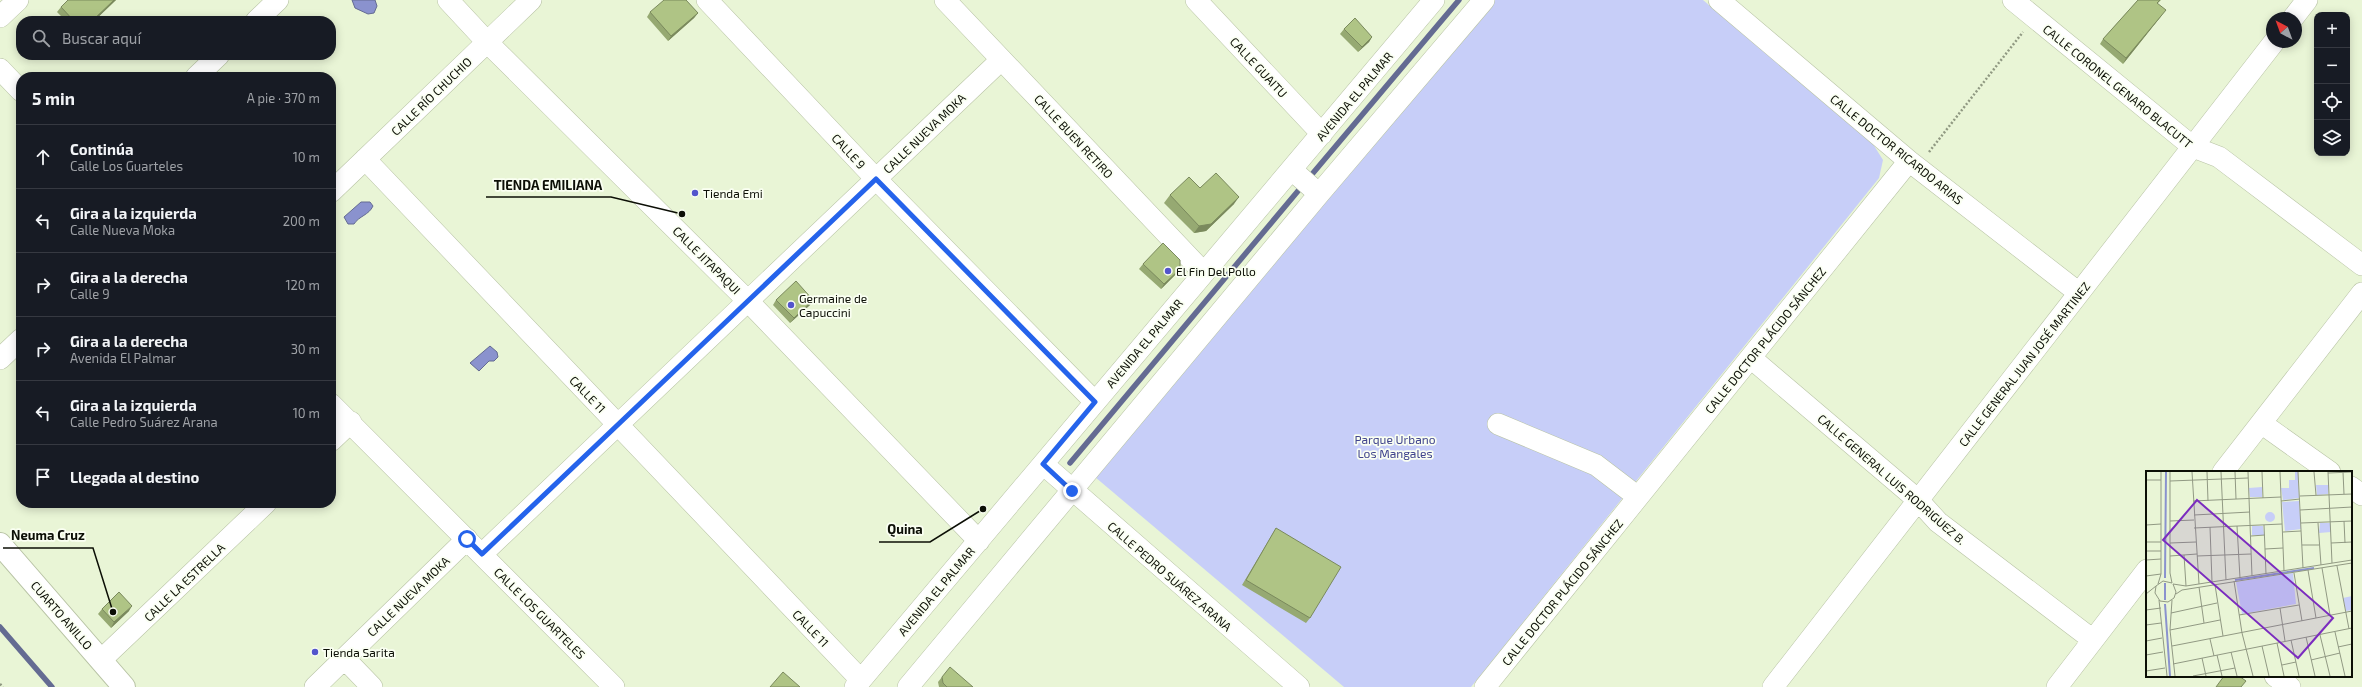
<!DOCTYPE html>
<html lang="es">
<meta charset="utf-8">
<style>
:root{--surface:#171b24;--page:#242831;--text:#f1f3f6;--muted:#9ea1a6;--line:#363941}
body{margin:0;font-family:"Exo 2",sans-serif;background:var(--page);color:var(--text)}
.controls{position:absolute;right:12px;top:12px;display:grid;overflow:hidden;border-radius:8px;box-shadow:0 2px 10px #0003}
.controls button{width:36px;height:36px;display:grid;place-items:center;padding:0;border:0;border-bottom:1px solid var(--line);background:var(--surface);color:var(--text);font:20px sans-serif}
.compass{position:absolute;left:2266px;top:12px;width:36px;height:36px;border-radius:50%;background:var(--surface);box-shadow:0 2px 10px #0003;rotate:319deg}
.stop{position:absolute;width:12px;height:12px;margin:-9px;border:3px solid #2563eb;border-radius:50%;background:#fff}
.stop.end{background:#2563eb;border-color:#fff;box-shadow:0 1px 4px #0008}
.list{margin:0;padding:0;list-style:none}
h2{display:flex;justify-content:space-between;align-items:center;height:52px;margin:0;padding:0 16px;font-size:17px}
h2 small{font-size:13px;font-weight:400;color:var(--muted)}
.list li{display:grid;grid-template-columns:26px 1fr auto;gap:12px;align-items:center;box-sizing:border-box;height:64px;padding:0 16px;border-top:1px solid var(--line)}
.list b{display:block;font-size:15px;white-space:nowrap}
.list p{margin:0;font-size:13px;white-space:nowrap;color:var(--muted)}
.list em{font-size:13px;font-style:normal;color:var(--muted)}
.icon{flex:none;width:22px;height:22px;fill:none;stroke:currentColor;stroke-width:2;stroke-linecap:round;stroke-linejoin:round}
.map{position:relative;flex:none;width:2362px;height:687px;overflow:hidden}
.search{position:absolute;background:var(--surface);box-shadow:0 2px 10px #0003;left:16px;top:16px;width:320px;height:44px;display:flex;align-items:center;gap:10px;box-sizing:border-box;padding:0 14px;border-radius:16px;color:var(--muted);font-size:15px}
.panel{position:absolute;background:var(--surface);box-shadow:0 2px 10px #0003;left:16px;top:72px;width:320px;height:436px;border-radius:16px}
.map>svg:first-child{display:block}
</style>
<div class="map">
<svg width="2362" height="687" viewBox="0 0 2362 687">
<rect width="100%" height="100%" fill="#e9f5d6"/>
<!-- green -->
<path fill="#c7cef8" d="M1493,0H1703L1873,144L1883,160L1879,178L1471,687H1344L1095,477Z"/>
<!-- water -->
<path fill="#8a92ce" stroke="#646b92" d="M352,0H375L377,6L374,13L368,14L355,8Z
M361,202H370L373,206C369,215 359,216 354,224H348L344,217Z
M490,346L497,352L498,357L494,361H489L479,371L470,363Z"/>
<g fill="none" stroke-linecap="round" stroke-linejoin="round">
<!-- stream -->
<path stroke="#646b92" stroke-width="5.5" d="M1308,179L1459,0
M1070,463L1303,185
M0,627L52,687"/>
<!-- minor casing -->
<g stroke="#b8c3a5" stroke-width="22">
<path id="minor" d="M448,0L487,42L748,301L979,541
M707,0L876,179L1095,402
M945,0L1203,272
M1196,0L1322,134
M1719,0L1909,161L2079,293
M2013,0L2193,147L2219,157L2362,265
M0,17L18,0
M2293,18L2307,0
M256,21L278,0
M0,69L21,91
M196,77L219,55
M365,159L861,680
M1292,170L1319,194
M331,192L531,0
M1751,358L1918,500L1938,522L2093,640
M0,359L21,339
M331,404L614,687
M2261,423L2330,472
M1498,424L1596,465L1638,497
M331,441L351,422
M1043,464L1299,687
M2223,472L2362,293
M2351,487L2362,495
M482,554L1001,60
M344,658L372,687
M101,660L266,503
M2275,676L2290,687
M315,687L467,539
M855,687L1434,0
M908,687L1319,194L1484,0
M1485,687L1909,161
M1773,687L2274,42
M2057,687L2147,570"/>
</g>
<!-- highway casing -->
<g stroke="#b8c3a5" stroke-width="24">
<path id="highway" d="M0,544L124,687"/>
</g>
<!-- path -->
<path stroke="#909982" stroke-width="2.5" stroke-dasharray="2 2" stroke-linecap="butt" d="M1929,152L2023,32
M0,684L3,687"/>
<!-- minor -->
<use href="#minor" stroke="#fff" stroke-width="21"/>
<!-- highway -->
<use href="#highway" stroke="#fff" stroke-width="22"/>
</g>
<!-- wall -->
<path fill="#96a972" d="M68,0H116L94,21H66L57,12L61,7Z
M2138,0H2161L2157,4L2162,15L2123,64L2100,44L2103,39Z
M650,12L698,13L694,18L668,41L647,17Z
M1344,29L1372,37L1369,42L1358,52L1340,34Z
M1200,188L1234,204L1206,231L1194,233L1164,203L1170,195Z
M1143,264L1176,274L1161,289L1139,269Z
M776,300H813L810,305L790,323L773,305Z
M1276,528L1310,618L1306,623L1242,585Z
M102,609L129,611L111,628L98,614Z
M942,677L973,687H939L938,682Z"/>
<!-- shaded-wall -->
<path fill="#7a895d" d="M114,0H116L94,21H92Z
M2166,10L2162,15L2123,64L2126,58Z
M698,13L694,18L668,41L671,36Z
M1372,37L1369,42L1358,52L1362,47Z
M1239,197L1234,204L1206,231L1194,233L1199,226Z
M1180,269L1176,274L1161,289L1164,284Z
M813,300L810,305L790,323L794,318Z
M132,606L129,611L111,628L114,622Z"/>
<!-- building -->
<path fill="#afc485" stroke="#7a895d" d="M68,0H114L92,21H74L61,7Z
M664,0H686L698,13L671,36L650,12Z
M2138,0H2160L2157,3L2166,10L2126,58L2103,39Z
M1355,18L1372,37L1362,47L1344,29Z
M1216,173L1239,197L1211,224L1199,226L1170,195L1189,177L1200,188Z
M1163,243L1180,260V269L1164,284L1143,264Z
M796,281L813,300L794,318L776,300Z
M1276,528L1341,567L1310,618L1246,580Z
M119,592L132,606L114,622L102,609Z
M950,667L973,687H947L943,683L942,677Z
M783,672L800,687H770Z
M2224,676H2239L2246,681L2241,687H2216Z"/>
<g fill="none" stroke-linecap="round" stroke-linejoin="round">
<!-- route -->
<path stroke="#2563eb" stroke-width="5" d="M467,539L482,554L876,179L1095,402L1043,464L1072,491"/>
</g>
<!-- markers -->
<g fill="#5355cc" stroke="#fafff2" stroke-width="1.5">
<circle cx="695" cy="193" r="4"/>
<circle cx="1168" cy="271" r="4"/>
<circle cx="791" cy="305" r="4"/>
<circle cx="315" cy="652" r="4"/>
</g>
<g text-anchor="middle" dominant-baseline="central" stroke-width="3.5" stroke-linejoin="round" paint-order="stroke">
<!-- street labels -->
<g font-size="12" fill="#0c0f06" stroke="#fafff2">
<text transform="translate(1259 67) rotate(47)">CALLE GUAITU</text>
<text transform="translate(2118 86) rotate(39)">CALLE CORONEL GENARO BLACUTT</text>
<text transform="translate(431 96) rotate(-44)">CALLE RÍO CHUCHIO</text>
<text transform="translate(1354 96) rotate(-50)">AVENIDA EL PALMAR</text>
<text transform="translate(924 133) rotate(-44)">CALLE NUEVA MOKA</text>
<text transform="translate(1074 136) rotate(47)">CALLE BUEN RETIRO</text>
<text transform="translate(1897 149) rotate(39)">CALLE DOCTOR RICARDO ARIAS</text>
<text transform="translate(849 151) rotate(47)">CALLE 9</text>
<text transform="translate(707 260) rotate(45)">CALLE JITAPAQUI</text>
<text transform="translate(1765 340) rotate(-51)">CALLE DOCTOR PLÁCIDO SÁNCHEZ</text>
<text transform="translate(1144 343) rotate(-50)">AVENIDA EL PALMAR</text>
<text transform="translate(2024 364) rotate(-52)">CALLE GENERAL JUAN JOSÉ MARTINEZ</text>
<text transform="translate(588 394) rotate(46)">CALLE 11</text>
<text transform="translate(1892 479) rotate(41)">CALLE GENERAL LUIS RODRIGUEZ B.</text>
<text transform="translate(1170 576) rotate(41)">CALLE PEDRO SUÁREZ ARANA</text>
<text transform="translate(184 582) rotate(-44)">CALLE LA ESTRELLA</text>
<text transform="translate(936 591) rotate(-50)">AVENIDA EL PALMAR</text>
<text transform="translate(1562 592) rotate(-51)">CALLE DOCTOR PLÁCIDO SÁNCHEZ</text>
<text transform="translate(408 596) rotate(-44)">CALLE NUEVA MOKA</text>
<text transform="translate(540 613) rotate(45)">CALLE LOS GUARTELES</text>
<text transform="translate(62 615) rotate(49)">CUARTO ANILLO</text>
<text transform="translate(811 628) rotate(46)">CALLE 11</text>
</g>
<!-- poi labels -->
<g font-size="12" fill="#0c0f06" stroke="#fafff2" text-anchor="start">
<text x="703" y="193">Tienda Emi</text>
<text x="1176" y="271">El Fin Del Pollo</text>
<text x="799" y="298">Germaine de<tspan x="799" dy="14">Capuccini</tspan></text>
<text x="323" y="652">Tienda Sarita</text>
</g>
<!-- park labels -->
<g font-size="12" fill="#41458e" stroke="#fafff2">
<text x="1395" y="439">Parque Urbano<tspan x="1395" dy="14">Los Mangales</tspan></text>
</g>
</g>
<!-- overview -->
<g transform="translate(2146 471)">
<rect width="206" height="206" fill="#e9f5d6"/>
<path d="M149,1H152L153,27L137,29L135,17H143V9H149ZM170,14H183L182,23L171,24ZM116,16V26H104L103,17ZM153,30L155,58L139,60L136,31ZM119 46a5 5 0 1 1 10 0a5 5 0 1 1-10 0ZM184,52L185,61L173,62L174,52ZM117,55L118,64H106V55ZM147,102L150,133L96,143L90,111ZM206,125V139L200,140L197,127Z" fill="#c7cef8"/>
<path fill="none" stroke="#8a92ce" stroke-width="2" d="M19,107L20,1M89,109L168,97M19,129V112M19,133L24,205"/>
<path fill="none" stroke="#919983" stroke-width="1" d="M24,1V102L26,112M46,1L53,113M61,1L62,30M75,1L80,109M89,1L90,28M102,1L106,105M116,1L117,27M134,1L138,100M152,1L157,97M168,1L170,24M182,1L186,92M197,1L198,23M182,2L206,1M0,9H15M24,10L102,7M0,20V48M154,25L206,23M47,30L135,26M135,30L154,28M154,39L206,36M48,44L104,41M24,50L48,49M198,50L199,72M155,52L206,50M172,52L175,94M0,54L15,53M118,54L120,103M91,55L94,107M64,56L66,111M48,57L136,53M137,61L155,60M105,65L119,64M0,71H15M24,72L50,71M185,72L206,71M156,74H173M119,78L137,77M0,80H15M38,84L40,115M24,85L51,83M51,85L105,83M0,89L15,88M191,95L203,158M176,97L184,144M162,99L170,147M148,102L156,150M0,105L15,103M88,110L96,162L107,205M26,112L17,110L10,115L9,122L14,130L22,131L28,127L30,121L27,113M12,113L15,103V1M27,113L40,115L206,89M69,114L77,165M53,116L58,152M0,123L10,115M30,123L36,119L206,92M13,129L21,205M26,129L24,159L29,205M134,137L139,170M0,139L15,137M25,142L71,132M93,144L153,134M0,154L15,152M24,159L74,149M189,161L199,205M174,164L184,205M160,166L169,205M64,168L68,185M145,169L153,205M0,170L16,167M131,172L138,205M26,175L206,140M116,175L123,205M192,176L206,173M85,181L91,205M0,184L17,181M71,184L76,205M56,187L60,205M165,189L194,182M27,193L206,157M136,194L150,191M0,200L19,197M47,205L89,197"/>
<path fill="#7b2cbf" fill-opacity="0.15" stroke="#7b2cbf" stroke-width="2" d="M51,29L187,147L152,187L17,69Z"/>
<rect width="206" height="206" fill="none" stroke="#0c0f06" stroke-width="2"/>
</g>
<!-- callouts -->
<path fill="none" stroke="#0c0f06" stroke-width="1.5" d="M682 214L611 197H486M983 509L930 542H879M113 612L93 548H3"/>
<g fill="#0c0f06" stroke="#fafff2" stroke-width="1.5">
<circle cx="682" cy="214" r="4"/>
<circle cx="983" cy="509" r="4"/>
<circle cx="113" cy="612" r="4"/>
</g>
<g font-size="13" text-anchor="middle" font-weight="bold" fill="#0c0f06" stroke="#fafff2" stroke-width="3.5" stroke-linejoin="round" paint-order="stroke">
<text x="548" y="190">TIENDA EMILIANA</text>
<text x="905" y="534">Quina</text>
<text x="48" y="540">Neuma Cruz</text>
</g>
</svg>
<div class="controls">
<button>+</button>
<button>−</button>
<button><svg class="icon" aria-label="locate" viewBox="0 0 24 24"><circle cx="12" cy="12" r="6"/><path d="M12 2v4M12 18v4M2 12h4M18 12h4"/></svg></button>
<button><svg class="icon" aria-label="layers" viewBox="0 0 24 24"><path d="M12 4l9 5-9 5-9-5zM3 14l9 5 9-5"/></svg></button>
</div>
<svg class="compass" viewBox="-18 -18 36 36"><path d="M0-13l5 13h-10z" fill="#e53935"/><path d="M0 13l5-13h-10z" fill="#9ea1a6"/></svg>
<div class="stop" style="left:467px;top:539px"></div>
<div class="stop end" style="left:1072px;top:491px"></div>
<div class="search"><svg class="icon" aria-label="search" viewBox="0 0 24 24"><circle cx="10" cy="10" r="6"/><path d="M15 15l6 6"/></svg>Buscar aquí</div>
<section class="panel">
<h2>5 min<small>A pie · 370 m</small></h2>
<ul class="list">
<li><svg class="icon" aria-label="ahead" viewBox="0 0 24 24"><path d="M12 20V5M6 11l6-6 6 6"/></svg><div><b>Continúa</b><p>Calle Los Guarteles</p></div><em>10 m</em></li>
<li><svg class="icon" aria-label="left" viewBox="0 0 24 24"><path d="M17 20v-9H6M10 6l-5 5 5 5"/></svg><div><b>Gira a la izquierda</b><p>Calle Nueva Moka</p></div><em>200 m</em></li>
<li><svg class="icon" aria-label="right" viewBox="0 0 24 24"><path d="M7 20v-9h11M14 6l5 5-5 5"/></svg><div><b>Gira a la derecha</b><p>Calle 9</p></div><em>120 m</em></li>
<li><svg class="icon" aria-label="right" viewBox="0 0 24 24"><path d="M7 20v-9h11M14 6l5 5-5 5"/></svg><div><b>Gira a la derecha</b><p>Avenida El Palmar</p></div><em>30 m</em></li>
<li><svg class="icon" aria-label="left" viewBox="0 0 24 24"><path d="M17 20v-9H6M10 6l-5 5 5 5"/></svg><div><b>Gira a la izquierda</b><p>Calle Pedro Suárez Arana</p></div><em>10 m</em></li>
<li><svg class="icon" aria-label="arrive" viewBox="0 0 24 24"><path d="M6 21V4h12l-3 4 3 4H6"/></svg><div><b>Llegada al destino</b></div></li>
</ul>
</section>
</div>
